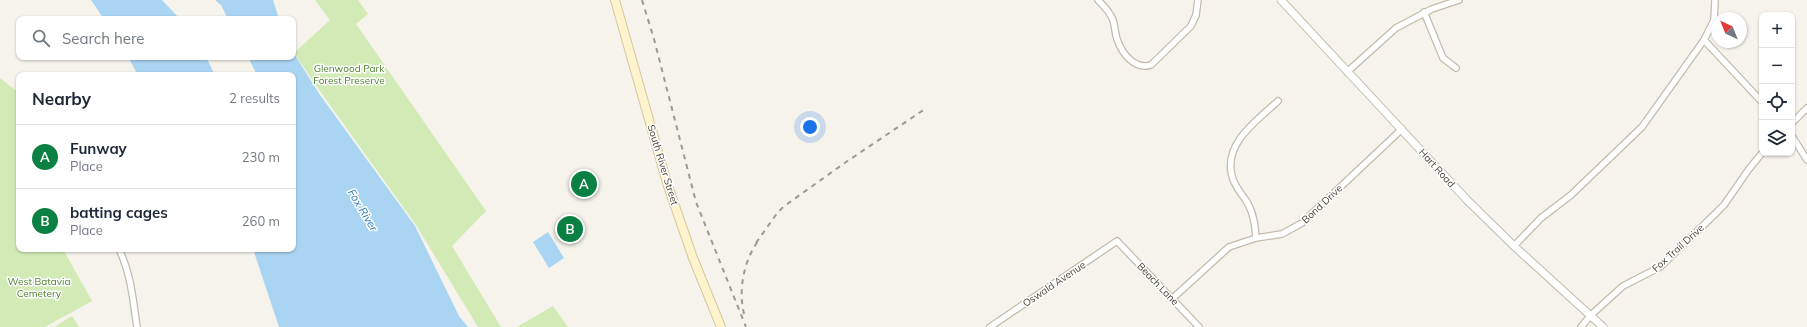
<!DOCTYPE html>
<meta charset="utf-8">
<style>
:root{--surface:#fff;--page:#f2f2f3;--text:#1f2937;--muted:#747a83;--line:#e0e1e3;--accent:#0b8043}
body{margin:0;font-family:Mulish,sans-serif;background:var(--page);color:var(--text)}
.controls{position:absolute;right:12px;top:12px;display:grid;overflow:hidden;border-radius:8px;box-shadow:0 1px 3px #0004}
.controls button{width:36px;height:36px;display:grid;place-items:center;padding:0;border:0;border-bottom:1px solid var(--line);background:var(--surface);color:var(--text);font:20px sans-serif}
.compass{position:absolute;left:1711px;top:12px;width:36px;height:36px;border-radius:50%;background:var(--surface);box-shadow:0 1px 3px #0004;rotate:317deg}
.you{position:absolute;left:810px;top:127px;width:14px;height:14px;margin:-10px;border:3px solid #fff;border-radius:50%;background:#1a73e8;box-shadow:0 0 0 6px #1a73e833}
.badge{display:grid;place-items:center;width:26px;height:26px;border-radius:50%;background:var(--accent);color:#fff;font-size:13px;font-weight:700}
.pin{position:absolute;translate:-50% -50%;border:2px solid #fff;box-shadow:0 1px 4px #0006}
.list{margin:0;padding:0;list-style:none}
h2{display:flex;justify-content:space-between;align-items:center;height:52px;margin:0;padding:0 16px;font-size:17px}
h2 small{font-size:13px;font-weight:400;color:var(--muted)}
.list li{display:grid;grid-template-columns:26px 1fr auto;gap:12px;align-items:center;box-sizing:border-box;height:64px;padding:0 16px;border-top:1px solid var(--line)}
.list b{display:block;font-size:15px;white-space:nowrap}
.list p{margin:0;font-size:13px;white-space:nowrap;color:var(--muted)}
.list em{font-size:13px;font-style:normal;color:var(--muted)}
.icon{flex:none;width:22px;height:22px;fill:none;stroke:currentColor;stroke-width:2;stroke-linecap:round;stroke-linejoin:round}
.map{position:relative;flex:none;width:1807px;height:327px;overflow:hidden}
.search{position:absolute;background:var(--surface);box-shadow:0 1px 3px #0004;left:16px;top:16px;width:280px;height:44px;display:flex;align-items:center;gap:10px;box-sizing:border-box;padding:0 14px;border-radius:8px;color:var(--muted);font-size:15px}
.panel{position:absolute;background:var(--surface);box-shadow:0 1px 3px #0004;left:16px;top:72px;width:280px;height:180px;border-radius:8px}
.map>svg:first-child{display:block}
</style>
<div class="map">
<svg width="1807" height="327" viewBox="0 0 1807 327">
<rect width="100%" height="100%" fill="#f6f3ec"/>
<!-- green -->
<path fill="#d2eab5" d="M315,0H358L368,14L356,24L486,211L452,246L501,327H478L416,225L322,94L294,53L330,20Z
M0,78L19,93V197L17,199L19,201V249H63L92,301L45,327H0Z
M553,306L568,327H517Z
M72,316L79,327H54Z"/>
<!-- water -->
<path fill="#a9d4f2" d="M91,0H162L180,19H104Z
M215,0H273L278,16L277,19H228L221,5Z
M293,52L320,95L415,226L459,316L468,327H279L253,249H293V75H257L248,57H293Z
M128,57H206L215,75H138Z
M548,232L564,258L549,268L533,242Z"/>
<g fill="none" stroke-linecap="round" stroke-linejoin="round">
<!-- minor casing -->
<g stroke="#c2bbae" stroke-width="8">
<path id="minor" d="M1098,0C1104,6 1110,12 1113,20C1115,27 1115,33 1117,39C1122,54 1135,70 1151,65L1191,26L1196,15L1198,0
M1424,12L1443,58L1456,68
M1704,40L1762,102
M1347,72L1396,28L1432,9L1459,0
M1792,123L1807,108
M1792,136L1807,160
M1256,238C1255,226 1254,214 1247,202C1242,194 1234,186 1232,176C1223,143 1258,120 1278,101
M1514,246L1541,218L1571,195L1642,127L1704,40L1714,20L1715,0
M119,249C131,274 133,300 137,327
M1173,298L1229,247L1256,238L1282,234L1302,223L1402,129
M990,327L1117,241L1199,327
M1581,327L1591,315L1623,286L1660,267L1714,215L1724,205L1749,169L1762,153"/>
</g>
<!-- tertiary casing -->
<g stroke="#c2bbae" stroke-width="9">
<path id="tertiary" d="M1281,0L1467,200L1514,246L1603,327"/>
</g>
<!-- secondary casing -->
<g stroke="#d6c79b" stroke-width="10">
<path id="secondary" d="M615,0L667,183L693,258L721,327"/>
</g>
<!-- minor -->
<use href="#minor" stroke="#fff" stroke-width="5.5"/>
<!-- tertiary -->
<use href="#tertiary" stroke="#fff" stroke-width="7"/>
<!-- secondary -->
<use href="#secondary" stroke="#fff3cd" stroke-width="8"/>
<!-- rail -->
<path stroke="#9a9a9a" stroke-width="2" stroke-dasharray="5 5" stroke-linecap="butt" d="M642,0L654,39L696,202L746,327
M756,243L775,216L783,207L846,162L925,109
M744,314C738,290 744,259 759,240"/>
</g>
<g text-anchor="middle" dominant-baseline="central" stroke-width="3" stroke-linejoin="round" paint-order="stroke">
<!-- park labels -->
<g font-size="10" fill="#4a7f2a" stroke="#fff">
<text x="349" y="68">Glenwood Park<tspan x="349" dy="12">Forest Preserve</tspan></text>
<text x="39" y="281">West Batavia<tspan x="39" dy="12">Cemetery</tspan></text>
</g>
<!-- street labels -->
<g font-size="10" fill="#4b4439" stroke="#fff">
<text transform="translate(663 165) rotate(73)">South River Street</text>
<text transform="translate(1437 168) rotate(48)">Hart Road</text>
<text transform="translate(1322 204) rotate(-43)">Bond Drive</text>
<text transform="translate(1678 248) rotate(-42)">Fox Trail Drive</text>
<text transform="translate(1054 284) rotate(-34)">Oswald Avenue</text>
<text transform="translate(1158 284) rotate(46)">Beach Lane</text>
</g>
<!-- water labels -->
<g font-size="11" font-style="italic" fill="#2e7ab2" stroke="#fff">
<text transform="translate(363 210) rotate(59)">Fox River</text>
</g>
</g>
</svg>
<div class="controls">
<button>+</button>
<button>−</button>
<button><svg class="icon" aria-label="locate" viewBox="0 0 24 24"><circle cx="12" cy="12" r="6"/><path d="M12 2v4M12 18v4M2 12h4M18 12h4"/></svg></button>
<button><svg class="icon" aria-label="layers" viewBox="0 0 24 24"><path d="M12 4l9 5-9 5-9-5zM3 14l9 5 9-5"/></svg></button>
</div>
<svg class="compass" viewBox="-18 -18 36 36"><path d="M0-13l5 13h-10z" fill="#e53935"/><path d="M0 13l5-13h-10z" fill="#747a83"/></svg>
<div class="you"></div>
<div class="pin badge" style="left:584px;top:184px">A</div>
<div class="pin badge" style="left:570px;top:229px">B</div>
<div class="search"><svg class="icon" aria-label="search" viewBox="0 0 24 24"><circle cx="10" cy="10" r="6"/><path d="M15 15l6 6"/></svg>Search here</div>
<section class="panel">
<h2>Nearby<small>2 results</small></h2>
<ul class="list">
<li><span class="badge">A</span><div><b>Funway</b><p>Place</p></div><em>230 m</em></li>
<li><span class="badge">B</span><div><b>batting cages</b><p>Place</p></div><em>260 m</em></li>
</ul>
</section>
</div>
